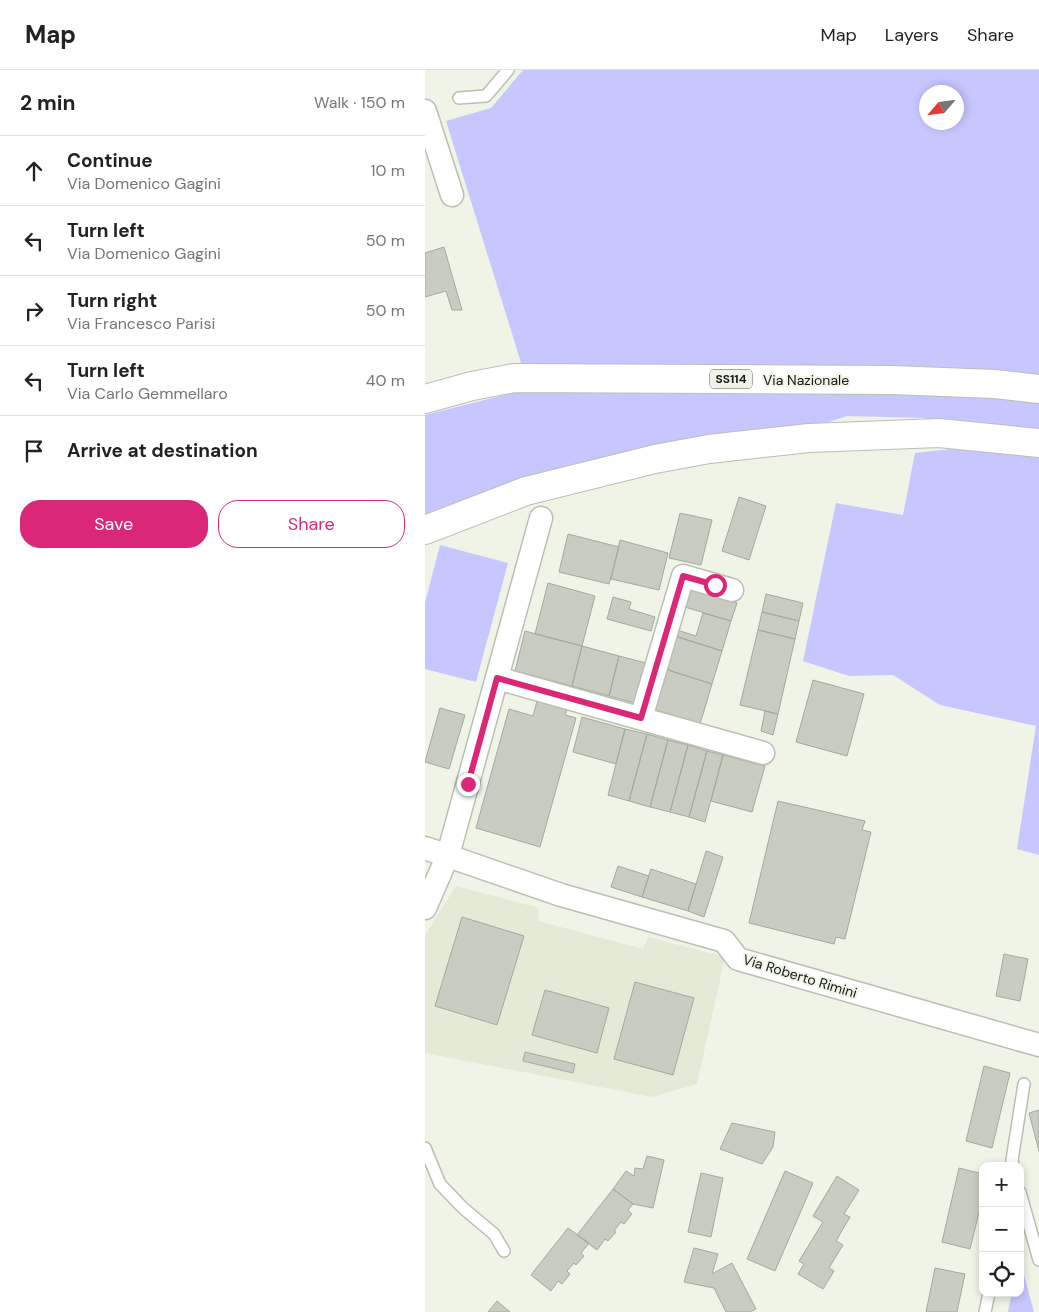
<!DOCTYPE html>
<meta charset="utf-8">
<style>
:root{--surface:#fff;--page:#f6f6f6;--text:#222;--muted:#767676;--line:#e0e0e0;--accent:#db2777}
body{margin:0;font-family:"DM Sans",sans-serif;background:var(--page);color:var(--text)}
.controls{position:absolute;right:15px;bottom:15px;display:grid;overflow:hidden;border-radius:10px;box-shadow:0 2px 8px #0003}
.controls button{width:45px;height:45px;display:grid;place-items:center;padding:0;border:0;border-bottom:1px solid var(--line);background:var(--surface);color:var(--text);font:25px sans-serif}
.compass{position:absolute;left:494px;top:15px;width:45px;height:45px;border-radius:50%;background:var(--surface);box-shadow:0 2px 8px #0003;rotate:242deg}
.stop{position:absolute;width:15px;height:15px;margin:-11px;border:4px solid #db2777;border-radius:50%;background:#fff}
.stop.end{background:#db2777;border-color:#fff;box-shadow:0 1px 5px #0008}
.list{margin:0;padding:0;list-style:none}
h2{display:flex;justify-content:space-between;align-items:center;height:65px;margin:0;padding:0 20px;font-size:21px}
h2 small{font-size:16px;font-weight:400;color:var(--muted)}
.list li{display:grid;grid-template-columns:32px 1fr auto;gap:15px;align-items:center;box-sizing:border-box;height:70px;padding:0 20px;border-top:1px solid var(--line)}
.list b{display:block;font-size:19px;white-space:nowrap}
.list p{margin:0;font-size:16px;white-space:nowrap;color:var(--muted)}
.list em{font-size:16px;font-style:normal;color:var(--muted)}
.actions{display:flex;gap:10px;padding:15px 20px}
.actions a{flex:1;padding:11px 0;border:1px solid var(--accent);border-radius:20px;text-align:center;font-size:18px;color:var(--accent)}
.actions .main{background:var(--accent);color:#fff}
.icon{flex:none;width:28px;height:28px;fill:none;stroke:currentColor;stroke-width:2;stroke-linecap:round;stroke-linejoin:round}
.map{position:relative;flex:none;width:614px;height:1242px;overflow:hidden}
header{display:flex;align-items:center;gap:30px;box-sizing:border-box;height:70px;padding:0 25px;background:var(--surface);border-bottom:1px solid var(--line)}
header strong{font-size:24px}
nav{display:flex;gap:28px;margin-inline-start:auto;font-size:18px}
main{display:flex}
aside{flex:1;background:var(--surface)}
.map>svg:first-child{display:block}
</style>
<header>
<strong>Map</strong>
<nav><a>Map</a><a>Layers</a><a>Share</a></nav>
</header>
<main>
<aside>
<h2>2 min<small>Walk · 150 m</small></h2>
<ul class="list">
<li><svg class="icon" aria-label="ahead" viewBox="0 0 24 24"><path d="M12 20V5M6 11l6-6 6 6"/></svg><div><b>Continue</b><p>Via Domenico Gagini</p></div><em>10 m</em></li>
<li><svg class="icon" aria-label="left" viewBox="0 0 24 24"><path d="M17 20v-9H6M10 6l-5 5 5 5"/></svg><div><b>Turn left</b><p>Via Domenico Gagini</p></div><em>50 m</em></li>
<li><svg class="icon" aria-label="right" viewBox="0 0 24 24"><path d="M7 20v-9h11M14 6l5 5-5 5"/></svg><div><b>Turn right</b><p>Via Francesco Parisi</p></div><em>50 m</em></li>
<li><svg class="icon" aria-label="left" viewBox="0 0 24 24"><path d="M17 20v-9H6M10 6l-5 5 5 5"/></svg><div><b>Turn left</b><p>Via Carlo Gemmellaro</p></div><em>40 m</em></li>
<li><svg class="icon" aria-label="arrive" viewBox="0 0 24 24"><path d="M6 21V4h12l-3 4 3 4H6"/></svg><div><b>Arrive at destination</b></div></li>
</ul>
<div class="actions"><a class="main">Save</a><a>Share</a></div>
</aside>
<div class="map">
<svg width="614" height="1242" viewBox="0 0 614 1242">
<rect width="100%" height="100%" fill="#eff4e7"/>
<!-- built -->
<path fill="#e3ead6" d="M31,816L114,838L113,851L218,879L223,867L300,887L272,1014L227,1027L0,983V865Z"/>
<!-- green -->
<path fill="#c8c6ff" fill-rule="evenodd" d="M98,0H614V306L98,299L21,51L66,38ZM502,22H532V52H502Z
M175,320C321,321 469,315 614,331V362L527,356L498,348L422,346L377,361L0,450V345L87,323Z
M554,376L614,381V785L592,779L611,656L515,635L468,605L424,606L378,591L411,433L478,445L490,383Z
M15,475L83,493L51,612L0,599V533Z
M595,1190L609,1242H583L587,1223H595Z"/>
<!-- building -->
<path fill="#c9cdc1" stroke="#a4a99d" d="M19,177L37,240H27L21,221L0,227V183Z
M314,427L341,436L324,490L297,481Z
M255,443L287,450L276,495L244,488Z
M143,464L194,477L184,514L134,502Z
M195,470L243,483L234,520L186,509Z
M123,513L170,526L157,576L110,564Z
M266,518L312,533L306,551L260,537Z
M341,524L378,533L374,551L337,542Z
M188,527L206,532L204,539L230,547L226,561L182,549Z
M337,542L374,551L370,569L333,560Z
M278,543L306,551L297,581L250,566L252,560L271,566Z
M333,560L370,569L353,644L315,635Z
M100,561L157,576L147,616L90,601Z
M250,566L297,581L287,614L240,599Z
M157,576L194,586L184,626L147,616Z
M194,586L221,593L210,633L184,626Z
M240,599L287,614L275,654L228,639Z
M388,610L439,624L422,686L371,672Z
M112,631L142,639L140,645L151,648L115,777L51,758L84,639L108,646Z
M15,638L40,645L24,699L0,692Z
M340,641L353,644L348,665L336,661Z
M157,647L200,659L191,694L148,682Z
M200,659L222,664L204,731L183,725Z
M222,664L243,670L225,737L204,731Z
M243,670L263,675L245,742L225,737Z
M263,675L282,681L264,747L245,742Z
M282,681L298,685L280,752L264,747Z
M298,685L340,696L327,742L286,731Z
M353,731L440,751L437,760L446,762L420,869L411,867L409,874L324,853Z
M281,781L298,787L279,847L263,841Z
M193,796L224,806L217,827L186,817Z
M226,799L271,814L263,841L217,827Z
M37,847L99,866L72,955L10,936Z
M579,884L603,889L595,931L571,926Z
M210,912L269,928L248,1005L189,989Z
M120,920L184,938L172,983L107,965Z
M100,982L150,994L148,1003L98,991Z
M559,996L585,1003L567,1078L541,1071Z
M614,1040V1081L604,1043Z
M307,1053L350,1062L348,1077L337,1094L295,1079Z
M222,1086L239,1090L228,1138L208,1134L188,1119L201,1101L209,1106L210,1098L218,1099Z
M534,1098L558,1104V1126L545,1179L517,1172Z
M360,1101L388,1113L350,1201L322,1189Z
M276,1103L298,1108L286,1167L263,1162Z
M412,1106L434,1120L419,1144L425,1147L411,1171L418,1175L404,1198L409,1201L398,1219L373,1204L379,1194L374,1191L398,1152L388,1146Z
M188,1119L208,1134L203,1140L207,1144L199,1154L196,1152L189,1161L191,1162L183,1171L180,1169L172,1180L152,1165Z
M143,1158L164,1173L156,1183L159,1186L151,1195L149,1193L142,1201L145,1204L137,1214L133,1211L126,1221L106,1205Z
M269,1178L293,1184L287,1204L307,1193L331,1239L325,1242H301L289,1218L259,1212Z
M510,1198L540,1204L532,1242H501Z
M72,1231L85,1242H63Z"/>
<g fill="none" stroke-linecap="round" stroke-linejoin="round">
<!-- service casing -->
<g stroke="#bbbfb3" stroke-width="14">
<path id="service" d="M34,28L61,26L83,0
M0,1078L15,1114L38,1138L69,1164L79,1181
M588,1096L587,1090L599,1014
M595,1122L614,1190
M560,1242L564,1223"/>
</g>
<!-- minor casing -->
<g stroke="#bbbfb3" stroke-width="25">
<path id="minor" d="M0,41L27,125
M72,608L338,683
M216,648L258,506L307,520
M0,778L136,825L299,871L313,889L614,975
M0,838L23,785L116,448"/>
</g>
<!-- tertiary casing -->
<g stroke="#bbbfb3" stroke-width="30">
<path id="tertiary" d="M0,460L101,421L230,389L284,379L384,368L514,363L614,373"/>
</g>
<!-- primary casing -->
<g stroke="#bbbfb3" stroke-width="30">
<path id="primary" d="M0,329L47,316L89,308L467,310L570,314L614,319"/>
</g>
<!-- service -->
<use href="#service" stroke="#fff" stroke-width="11"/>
<!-- minor -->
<use href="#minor" stroke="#fff" stroke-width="22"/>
<!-- tertiary -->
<use href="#tertiary" stroke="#fff" stroke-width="28"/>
<!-- primary -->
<use href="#primary" stroke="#fff" stroke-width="28"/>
</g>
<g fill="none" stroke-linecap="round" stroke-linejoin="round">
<!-- route -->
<path stroke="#db2777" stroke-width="6" d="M43,714L72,608L216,648L258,506L290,515"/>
</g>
<g text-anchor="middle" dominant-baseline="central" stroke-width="4" stroke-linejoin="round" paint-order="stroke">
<!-- shield labels -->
<rect fill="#eff4e7" stroke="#585b53" stroke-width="1" x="285" y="299.5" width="42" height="19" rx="4"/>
<g font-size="12" font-weight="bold" fill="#171914">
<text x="306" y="309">SS114</text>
</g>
<!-- street labels -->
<g font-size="14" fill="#171914" stroke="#eff4e7">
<text x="381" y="310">Via Nazionale</text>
<text transform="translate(375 906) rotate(17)">Via Roberto Rimini</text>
</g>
</g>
</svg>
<div class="controls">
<button>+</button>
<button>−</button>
<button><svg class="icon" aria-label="locate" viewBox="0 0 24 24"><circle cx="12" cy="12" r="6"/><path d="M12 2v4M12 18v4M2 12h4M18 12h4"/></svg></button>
</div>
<svg class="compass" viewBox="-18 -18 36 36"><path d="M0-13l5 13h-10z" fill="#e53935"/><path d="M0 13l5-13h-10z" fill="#767676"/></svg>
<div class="stop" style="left:290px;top:515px"></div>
<div class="stop end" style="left:43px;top:714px"></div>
</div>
</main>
